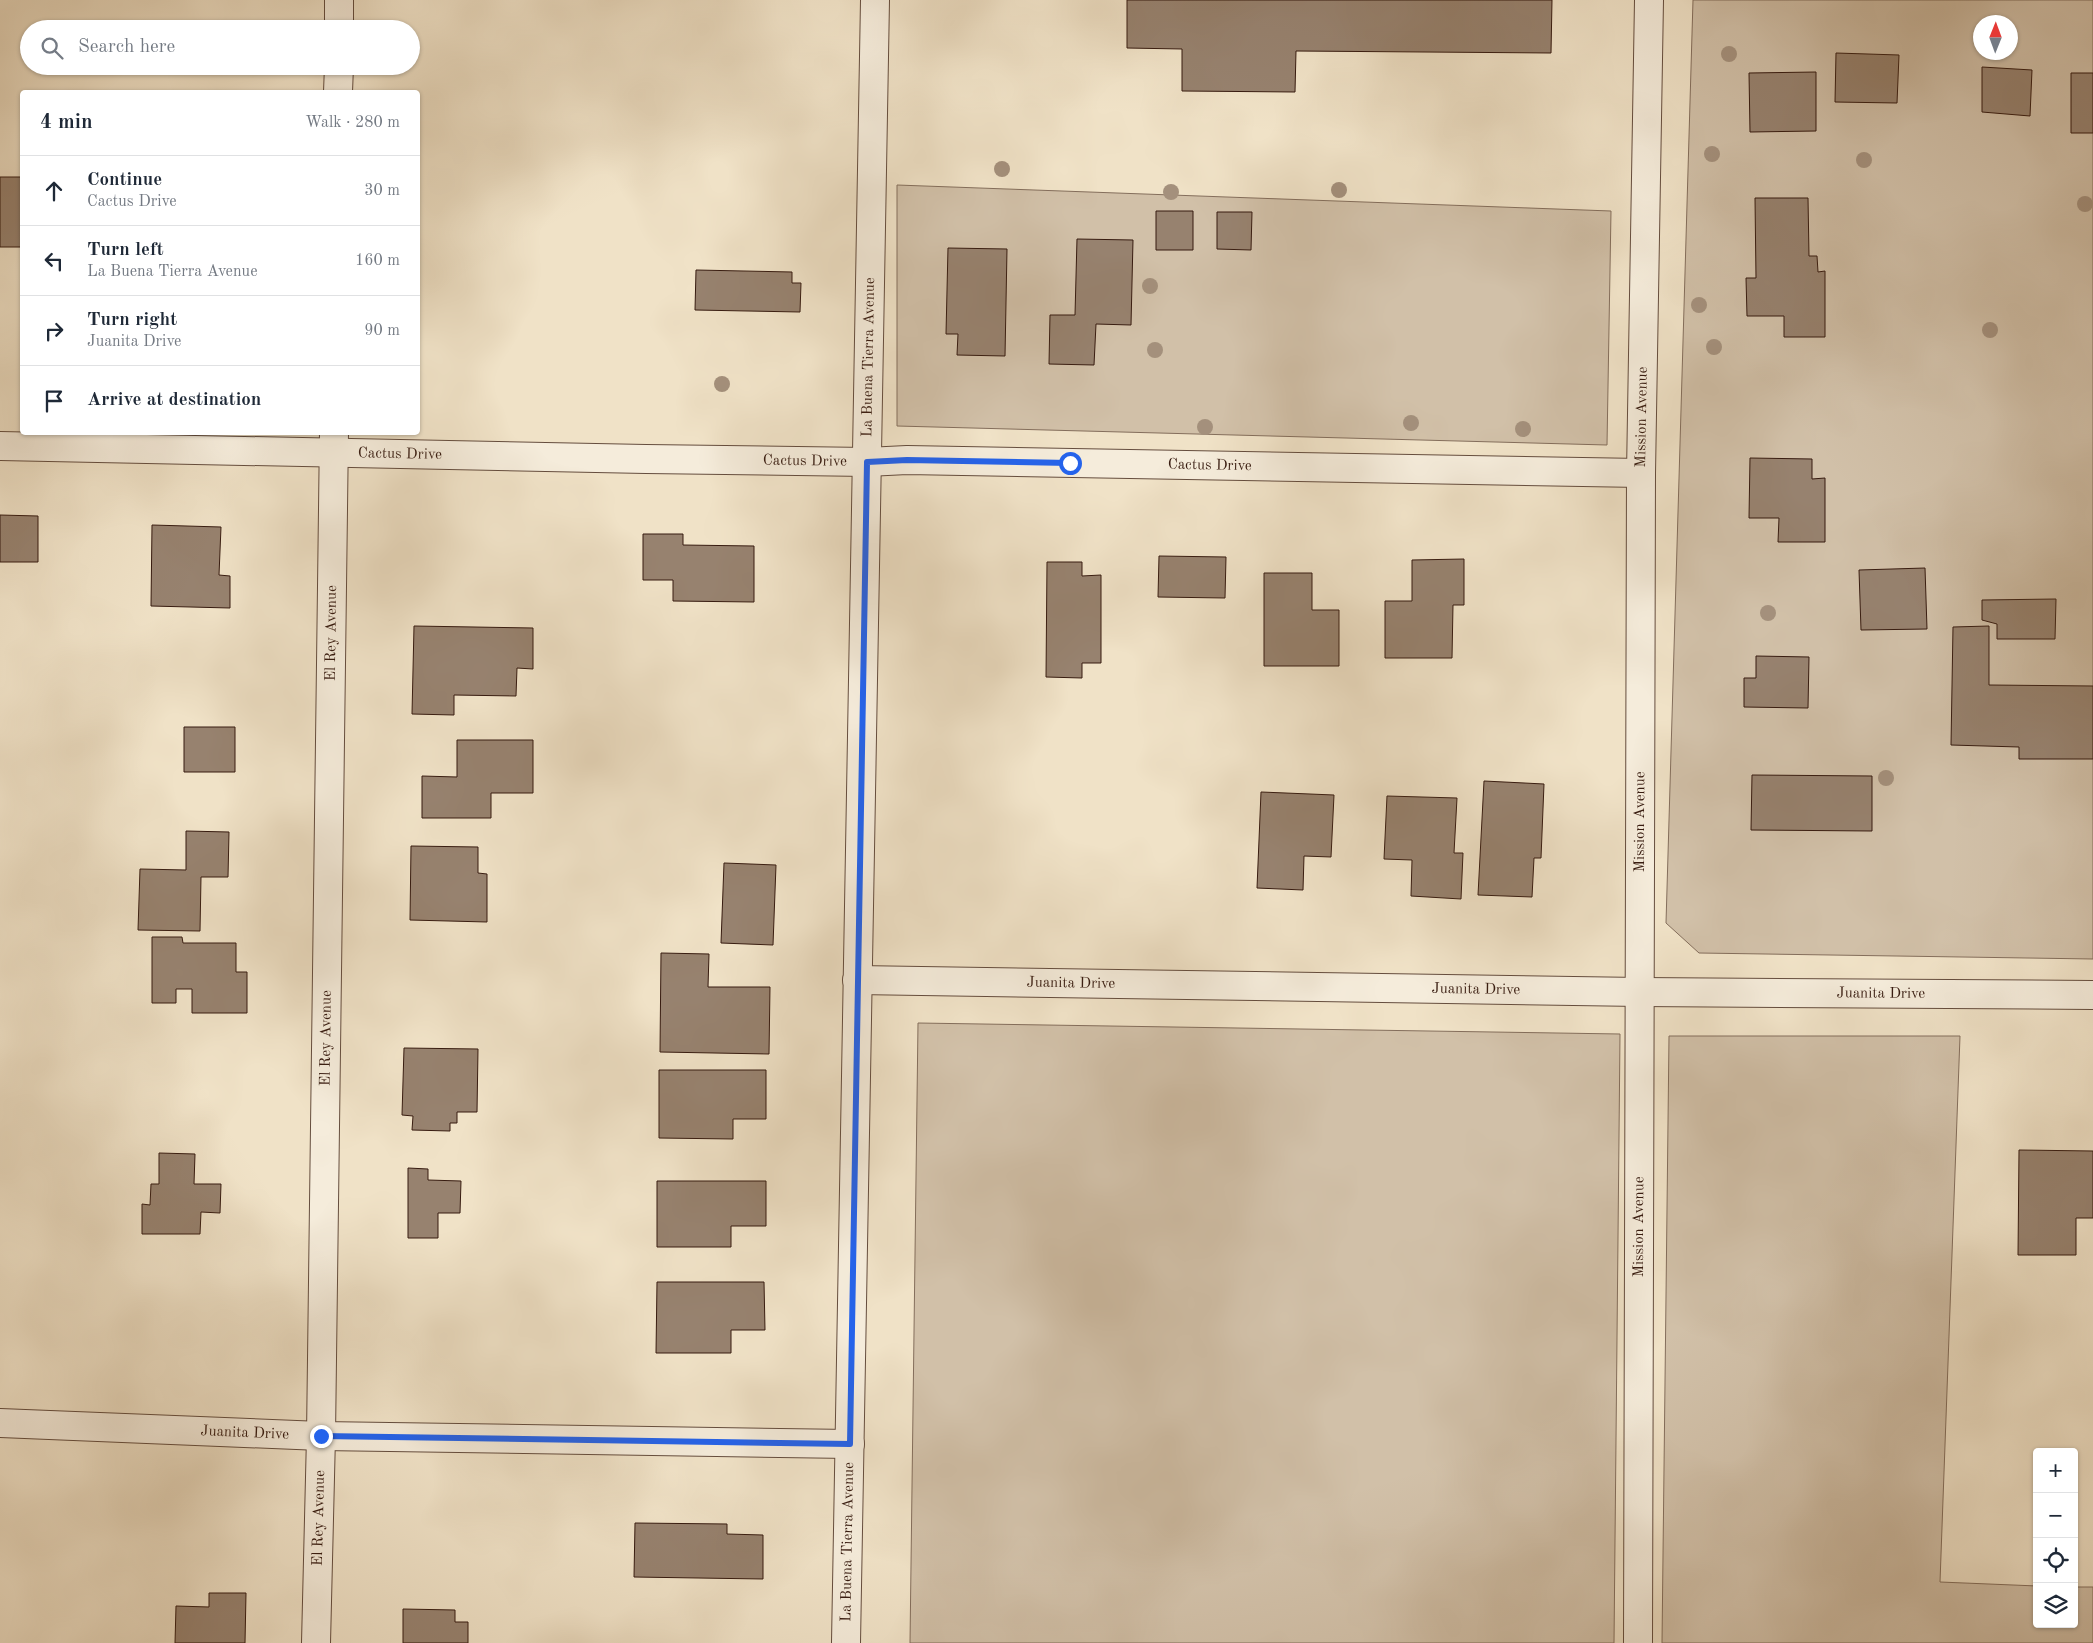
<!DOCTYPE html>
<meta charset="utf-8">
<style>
:root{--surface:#fff;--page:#f6f6f7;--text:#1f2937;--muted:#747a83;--line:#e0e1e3}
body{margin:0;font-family:"Old Standard TT",serif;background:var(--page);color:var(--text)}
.controls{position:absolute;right:15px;bottom:15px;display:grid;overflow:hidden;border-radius:5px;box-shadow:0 1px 4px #0004}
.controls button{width:45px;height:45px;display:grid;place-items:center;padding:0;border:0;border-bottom:1px solid var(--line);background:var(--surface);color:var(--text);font:25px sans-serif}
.compass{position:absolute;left:1973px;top:15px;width:45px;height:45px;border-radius:50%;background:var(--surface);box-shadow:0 1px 4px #0004;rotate:1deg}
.stop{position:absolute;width:15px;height:15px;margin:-11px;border:4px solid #2563eb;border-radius:50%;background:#fff}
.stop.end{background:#2563eb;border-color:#fff;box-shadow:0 1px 5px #0008}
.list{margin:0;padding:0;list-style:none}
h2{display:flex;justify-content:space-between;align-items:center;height:65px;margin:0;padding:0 20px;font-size:21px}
h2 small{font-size:16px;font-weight:400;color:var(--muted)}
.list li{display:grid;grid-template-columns:32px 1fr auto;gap:15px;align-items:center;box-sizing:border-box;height:70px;padding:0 20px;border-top:1px solid var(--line)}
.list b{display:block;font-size:19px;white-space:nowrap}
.list p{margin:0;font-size:16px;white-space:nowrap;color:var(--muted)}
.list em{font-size:16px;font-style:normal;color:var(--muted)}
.icon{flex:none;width:28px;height:28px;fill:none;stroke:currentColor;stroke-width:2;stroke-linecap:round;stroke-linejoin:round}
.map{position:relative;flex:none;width:2093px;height:1643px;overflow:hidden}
.search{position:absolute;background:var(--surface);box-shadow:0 1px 4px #0004;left:20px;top:20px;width:400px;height:55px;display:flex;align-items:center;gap:12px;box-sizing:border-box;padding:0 18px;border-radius:28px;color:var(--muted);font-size:19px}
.panel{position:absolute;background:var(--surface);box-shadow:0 1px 4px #0004;left:20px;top:90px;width:400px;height:345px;border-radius:5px}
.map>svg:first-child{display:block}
</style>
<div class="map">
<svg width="2093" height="1643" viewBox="0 0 2093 1643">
<rect width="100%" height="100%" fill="#f0e2c7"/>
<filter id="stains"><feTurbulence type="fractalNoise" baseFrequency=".004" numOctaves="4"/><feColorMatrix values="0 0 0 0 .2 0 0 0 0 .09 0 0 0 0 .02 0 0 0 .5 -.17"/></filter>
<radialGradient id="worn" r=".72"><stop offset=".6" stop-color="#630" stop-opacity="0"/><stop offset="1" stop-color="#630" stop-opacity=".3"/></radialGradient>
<!-- green -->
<path fill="#d1c0a8" stroke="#846e5c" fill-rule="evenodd" d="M1693,0H2093V959L1699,953L1666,923ZM1980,22H2010V52H1980Z
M897,185L1611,211L1607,445L897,426Z
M918,1023L1620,1034L1614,1643H910Z
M1669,1036H1960L1940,1582L2037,1586V1624H2074V1587H2093V1643H1662Z"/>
<!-- building -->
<path fill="#97826f" stroke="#371b10" d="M1127,0H1552L1551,53L1296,51L1295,92L1182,91V49L1127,48Z
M1836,53L1899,55L1897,103L1835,102Z
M1982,67L2032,70L2030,116L1982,112Z
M1816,72V131L1750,132L1749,73Z
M2071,73H2093V133H2071Z
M0,177H22V247H0Z
M1755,198H1808L1809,256H1817L1818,272L1825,271V337H1784V316H1747L1746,278H1756Z
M1156,211H1193V250H1156Z
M1217,212H1252L1251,250L1217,249Z
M1077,239L1133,240L1131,325L1096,324L1094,365L1049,364L1050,315H1075Z
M948,248L1007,249L1005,356L957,355L958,334H946Z
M696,270L792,272V283H801L800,312L695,310Z
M1750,458L1812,459V479L1825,478V542H1778L1779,518H1749Z
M0,515L38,516V562H0Z
M152,525L221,527L219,575L230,576V608L151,606Z
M643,534H683V545L754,546V602L673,601V580H643Z
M1159,556L1226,557L1225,598L1158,597Z
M1464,559V605H1453L1452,658H1385V601H1412V560Z
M1047,562H1082V576L1101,575V663H1082V678L1046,677Z
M1925,568L1927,629L1861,630L1859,570Z
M1264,573H1312V610H1339V666H1264Z
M2056,599L2055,639H1997V624L1982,620V600Z
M414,626L533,628V669L517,668L516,696L454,695V715L412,714Z
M1989,626V685L2093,686V759H2019V747L1951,745L1953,627Z
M1756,656L1809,657L1808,708L1744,707V678H1756Z
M184,727H235V772H184Z
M457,740H533V793H491V818H422V776L457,777Z
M1752,775L1872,776V831L1751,830Z
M1484,781L1544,784L1541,858H1534L1532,897L1478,895Z
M1261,792L1334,795L1331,857L1304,856L1303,890L1257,888Z
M1387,796L1457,798L1454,853H1463L1461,899L1411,896L1412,860L1384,859Z
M186,831L229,832L228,877H201L200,931L138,930L140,869L186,870Z
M411,846L478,847V873L487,874V922L410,920Z
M724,863L776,865L773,945L721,943Z
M152,937H182L183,943H236V972H247V1013H192V989H176V1003H152Z
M661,953L709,954L708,987H770L769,1054L660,1052Z
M404,1048L478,1049L477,1112H457V1123H450V1131L412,1130L413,1116L402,1115Z
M659,1070H766V1119H733V1139L659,1138Z
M2019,1150L2093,1151V1218H2076V1255H2018Z
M159,1153L195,1154L194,1184H221L220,1213L201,1212L200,1234H142V1204L150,1205L151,1184H159Z
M408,1168L428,1169V1180L461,1181L460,1213H438V1238H408Z
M657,1181H766V1226H731V1247H657Z
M657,1282H764L765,1330H731V1353H656Z
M635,1523L727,1524V1534L763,1535V1579L634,1577Z
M209,1593H246L245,1643H175L176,1606L209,1607Z
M403,1609L455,1610V1622H468V1643H403Z"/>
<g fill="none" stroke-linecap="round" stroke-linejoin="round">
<!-- minor casing -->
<g stroke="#654d3e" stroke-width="30">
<g id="minor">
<path d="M339,29V0"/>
<path d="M338,92L339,66"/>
<path id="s1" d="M0,446L646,459L867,462L907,460L1641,473"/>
<path id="s2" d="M857,980L1640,992L2093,995"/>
<path id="s3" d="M0,1423L321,1436L850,1444"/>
<path id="s4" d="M316,1643L321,1436L334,432"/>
<path id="s5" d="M846,1643L875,0"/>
<path id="s6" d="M1638,1643L1641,473L1649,0"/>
</g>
</g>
<!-- minor -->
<use href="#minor" stroke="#f5ecdb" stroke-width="28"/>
</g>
<!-- trees -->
<g fill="#a4907c">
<circle cx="1729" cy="54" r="8"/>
<circle cx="1712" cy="154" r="8"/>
<circle cx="1864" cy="160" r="8"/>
<circle cx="1002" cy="169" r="8"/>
<circle cx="1339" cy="190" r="8"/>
<circle cx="1171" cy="192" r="8"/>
<circle cx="2085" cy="204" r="8"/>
<circle cx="1150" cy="286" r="8"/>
<circle cx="1699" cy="305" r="8"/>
<circle cx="1990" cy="330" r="8"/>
<circle cx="1714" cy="347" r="8"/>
<circle cx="1155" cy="350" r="8"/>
<circle cx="722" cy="384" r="8"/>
<circle cx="1411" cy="423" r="8"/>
<circle cx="1205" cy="427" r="8"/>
<circle cx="1523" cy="429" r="8"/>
<circle cx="1768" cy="613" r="8"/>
<circle cx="1886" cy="778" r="8"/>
</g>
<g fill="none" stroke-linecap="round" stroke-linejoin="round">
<!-- route -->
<path stroke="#2563eb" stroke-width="6" d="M321,1436L850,1444L867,462L907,460L1070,463"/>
</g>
<g text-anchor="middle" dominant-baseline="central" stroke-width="5" stroke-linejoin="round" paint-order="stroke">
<!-- street labels -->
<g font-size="15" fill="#371b10" stroke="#f5ecdb">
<text stroke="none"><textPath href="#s5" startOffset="1286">La Buena Tierra Avenue</textPath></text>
<text stroke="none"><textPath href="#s6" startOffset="1226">Mission Avenue</textPath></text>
<text stroke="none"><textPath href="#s1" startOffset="400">Cactus Drive</textPath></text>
<text stroke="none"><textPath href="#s1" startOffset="805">Cactus Drive</textPath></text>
<text stroke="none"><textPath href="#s1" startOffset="1210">Cactus Drive</textPath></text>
<text stroke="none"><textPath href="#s4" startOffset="1010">El Rey Avenue</textPath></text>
<text stroke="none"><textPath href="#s6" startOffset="821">Mission Avenue</textPath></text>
<text stroke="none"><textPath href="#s2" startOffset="214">Juanita Drive</textPath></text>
<text stroke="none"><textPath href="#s2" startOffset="619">Juanita Drive</textPath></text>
<text stroke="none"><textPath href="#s2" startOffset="1024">Juanita Drive</textPath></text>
<text stroke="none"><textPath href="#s4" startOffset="605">El Rey Avenue</textPath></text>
<text stroke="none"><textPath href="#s6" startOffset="416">Mission Avenue</textPath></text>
<text stroke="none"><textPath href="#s3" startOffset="245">Juanita Drive</textPath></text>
<text stroke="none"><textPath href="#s4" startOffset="125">El Rey Avenue</textPath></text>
<text stroke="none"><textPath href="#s5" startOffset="101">La Buena Tierra Avenue</textPath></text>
</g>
</g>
<rect width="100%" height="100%" filter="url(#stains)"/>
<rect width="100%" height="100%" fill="url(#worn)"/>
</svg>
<div class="controls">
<button>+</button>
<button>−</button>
<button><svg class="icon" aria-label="locate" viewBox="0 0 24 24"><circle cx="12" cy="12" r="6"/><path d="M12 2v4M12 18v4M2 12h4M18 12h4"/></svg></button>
<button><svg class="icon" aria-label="layers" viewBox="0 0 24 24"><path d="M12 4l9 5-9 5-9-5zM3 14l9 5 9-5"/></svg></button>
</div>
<svg class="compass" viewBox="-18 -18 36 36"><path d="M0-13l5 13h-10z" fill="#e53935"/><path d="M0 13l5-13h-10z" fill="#747a83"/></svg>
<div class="stop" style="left:1070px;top:463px"></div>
<div class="stop end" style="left:321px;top:1436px"></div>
<div class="search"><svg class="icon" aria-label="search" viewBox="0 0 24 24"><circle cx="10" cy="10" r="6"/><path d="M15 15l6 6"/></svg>Search here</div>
<section class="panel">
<h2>4 min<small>Walk · 280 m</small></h2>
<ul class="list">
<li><svg class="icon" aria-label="ahead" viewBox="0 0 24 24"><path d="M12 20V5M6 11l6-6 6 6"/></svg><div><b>Continue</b><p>Cactus Drive</p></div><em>30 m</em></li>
<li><svg class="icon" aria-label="left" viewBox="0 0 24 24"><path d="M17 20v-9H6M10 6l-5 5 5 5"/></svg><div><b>Turn left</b><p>La Buena Tierra Avenue</p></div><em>160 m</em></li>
<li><svg class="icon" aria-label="right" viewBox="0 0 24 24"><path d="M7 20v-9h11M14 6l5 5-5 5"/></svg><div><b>Turn right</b><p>Juanita Drive</p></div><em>90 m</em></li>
<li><svg class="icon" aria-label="arrive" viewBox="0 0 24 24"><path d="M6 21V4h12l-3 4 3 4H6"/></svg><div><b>Arrive at destination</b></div></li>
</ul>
</section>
</div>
